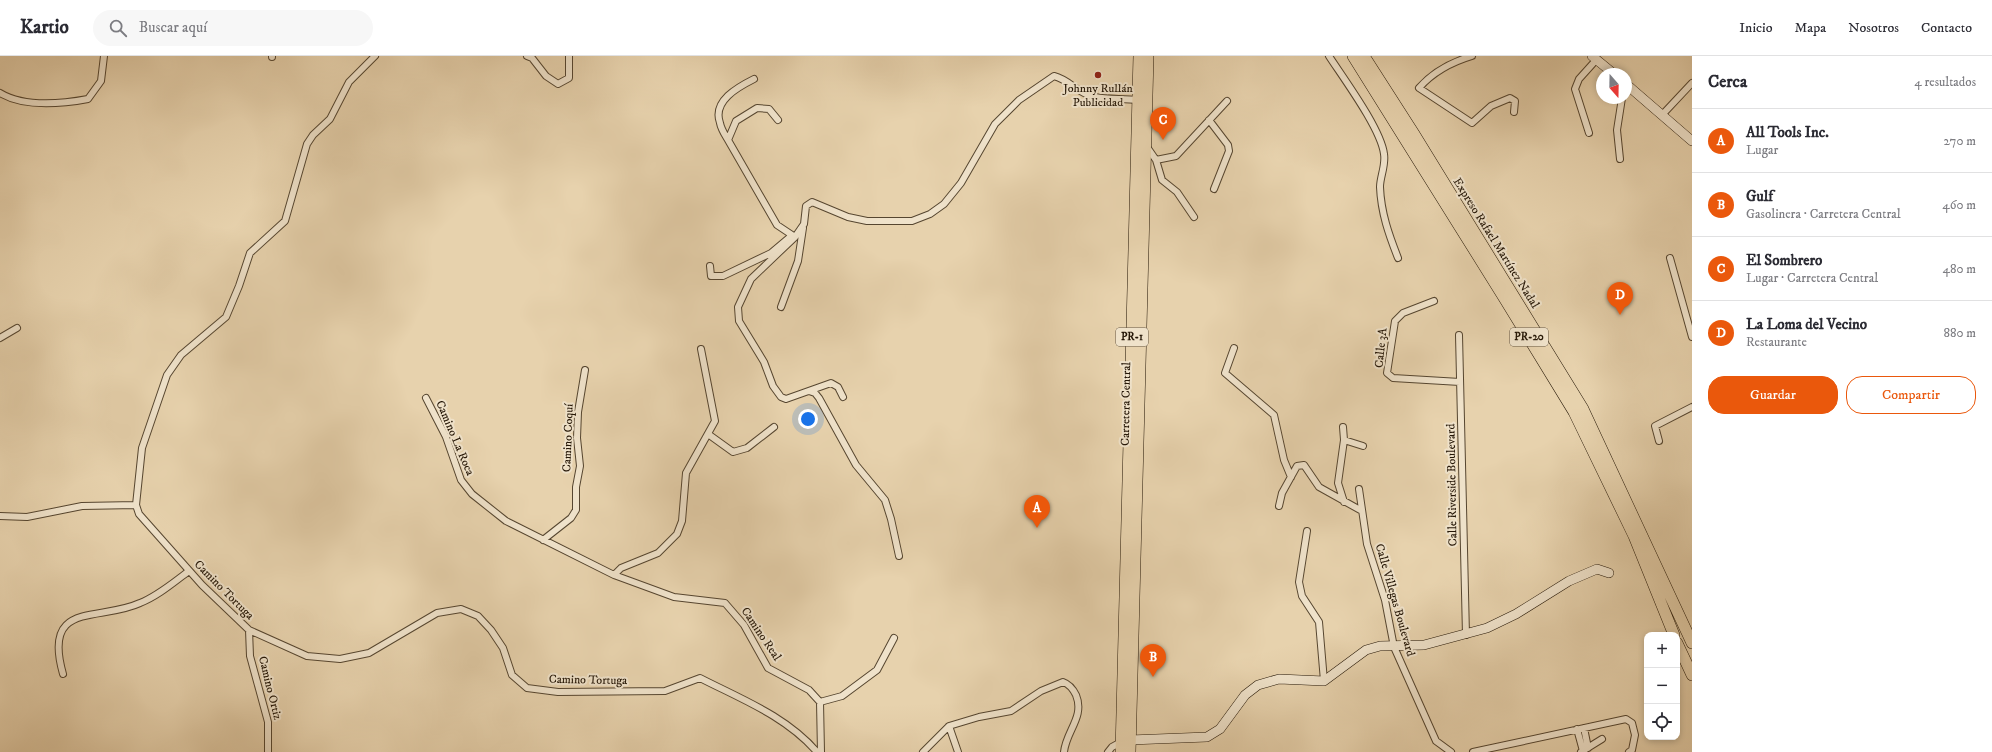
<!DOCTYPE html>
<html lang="es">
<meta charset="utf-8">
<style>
:root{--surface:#fff;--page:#f7f7f7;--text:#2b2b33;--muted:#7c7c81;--line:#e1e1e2;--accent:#ea580c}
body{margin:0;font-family:"IM FELL DW Pica",serif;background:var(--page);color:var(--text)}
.controls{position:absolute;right:12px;bottom:12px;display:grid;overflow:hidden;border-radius:8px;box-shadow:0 2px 6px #0003}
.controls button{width:36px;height:36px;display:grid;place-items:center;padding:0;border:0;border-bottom:1px solid var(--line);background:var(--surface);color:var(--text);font:20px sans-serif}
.compass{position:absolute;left:1596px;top:12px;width:36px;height:36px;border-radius:50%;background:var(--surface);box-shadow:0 2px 6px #0003;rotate:160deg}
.you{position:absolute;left:808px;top:363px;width:14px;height:14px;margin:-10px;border:3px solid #fff;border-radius:50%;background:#1a73e8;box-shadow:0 0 0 6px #1a73e833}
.badge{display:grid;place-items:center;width:26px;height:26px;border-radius:50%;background:var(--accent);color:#fff;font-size:13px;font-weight:700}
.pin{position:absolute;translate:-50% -33px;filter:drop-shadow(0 1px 2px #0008)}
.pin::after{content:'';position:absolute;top:21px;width:14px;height:12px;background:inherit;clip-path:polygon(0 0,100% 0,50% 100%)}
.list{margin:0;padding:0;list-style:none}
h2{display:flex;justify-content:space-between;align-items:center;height:52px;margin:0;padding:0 16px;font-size:17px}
h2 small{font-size:13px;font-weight:400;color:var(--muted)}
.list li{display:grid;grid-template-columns:26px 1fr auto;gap:12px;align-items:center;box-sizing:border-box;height:64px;padding:0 16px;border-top:1px solid var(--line)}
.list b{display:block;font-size:15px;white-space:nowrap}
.list p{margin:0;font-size:13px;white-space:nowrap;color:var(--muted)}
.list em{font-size:13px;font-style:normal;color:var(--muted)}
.actions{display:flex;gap:8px;padding:12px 16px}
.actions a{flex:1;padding:9px 0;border:1px solid var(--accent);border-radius:16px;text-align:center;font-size:14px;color:var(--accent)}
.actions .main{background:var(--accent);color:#fff}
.icon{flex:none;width:22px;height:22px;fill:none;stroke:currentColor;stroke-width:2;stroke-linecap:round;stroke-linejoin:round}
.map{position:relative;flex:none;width:1692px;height:696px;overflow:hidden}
header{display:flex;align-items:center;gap:24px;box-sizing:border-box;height:56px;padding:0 20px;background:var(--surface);border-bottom:1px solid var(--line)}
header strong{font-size:19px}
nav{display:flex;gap:22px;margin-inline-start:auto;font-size:14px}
.search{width:280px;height:36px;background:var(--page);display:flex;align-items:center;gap:10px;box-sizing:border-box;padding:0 14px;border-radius:22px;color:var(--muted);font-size:15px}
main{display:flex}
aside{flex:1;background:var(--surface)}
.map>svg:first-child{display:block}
</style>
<header>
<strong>Kartio</strong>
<div class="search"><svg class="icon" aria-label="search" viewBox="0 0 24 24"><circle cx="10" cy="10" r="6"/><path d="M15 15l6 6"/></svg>Buscar aquí</div>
<nav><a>Inicio</a><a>Mapa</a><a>Nosotros</a><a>Contacto</a></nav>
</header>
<main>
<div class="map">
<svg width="1692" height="696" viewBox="0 0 1692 696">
<rect width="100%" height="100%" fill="#e7d2ad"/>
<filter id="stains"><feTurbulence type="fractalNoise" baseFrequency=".005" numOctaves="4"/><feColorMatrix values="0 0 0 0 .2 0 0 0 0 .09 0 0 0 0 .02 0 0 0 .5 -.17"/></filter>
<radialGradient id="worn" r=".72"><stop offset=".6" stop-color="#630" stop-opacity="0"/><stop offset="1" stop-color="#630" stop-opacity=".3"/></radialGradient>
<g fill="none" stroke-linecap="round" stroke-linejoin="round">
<!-- street casing -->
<g stroke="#564630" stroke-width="8">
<path id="street" d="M375,0L349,26L330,63L313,79L307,88L285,165L250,197L239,230L226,261L181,299L167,319L142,392L136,449L139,458L202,529L249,574L307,600L340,603L369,597L437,557L461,553L478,560L491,574L503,592L512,619L527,632L558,636L665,635L700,622C741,643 786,660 817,696
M527,0L532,2L546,20L558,28L569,22V0
M1329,0C1344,23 1381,73 1384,98C1386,109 1380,121 1380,131C1381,157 1389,179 1398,202
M1472,0C1452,6 1433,16 1419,32L1472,67L1491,50L1510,42L1515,45L1514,56
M272,1V0
M0,37C25,52 61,48 88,43L101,25L104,0
M1662,59L1692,27
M778,64L769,53L757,52L736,65L728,84L777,169L795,181
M1209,64L1228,89L1229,95L1214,133
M1589,77L1575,33L1579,23L1597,3
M728,84C725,79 721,73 720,67C712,45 738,31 754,23
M1147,91L1156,104L1162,124L1177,136L1194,161
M1620,103L1617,74L1622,42
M1156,104L1176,100L1227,45
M1670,202L1692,281
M710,210L711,220H723L771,197L790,181
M1434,245L1403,257L1395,265L1387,317L1393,322L1460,326
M781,251L798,205L803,172
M1459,279L1466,579
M0,282L17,272
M1234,292L1225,317L1274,359L1284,404L1291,421
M809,335L815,337L819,342L856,409L885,444L891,463L899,500
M843,341L838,331L831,327L786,343L781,341L773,330L764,306L739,265L738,251L751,223L795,181L804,168L806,150L812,146L848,161L867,165H912L930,158L944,148L961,127L995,68L1019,44L1054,20C1070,24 1078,38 1095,41C1108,44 1124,42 1138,44
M426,342L446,381L461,424L472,438L506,465L614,519L674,541L725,547L744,569L768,612L809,634L820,646L821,696
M1343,371L1344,384L1338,427L1344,446
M708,378L733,396L747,392L774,371
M1344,384L1363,390
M1659,385L1655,370L1692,351
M1359,433L1367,488L1385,544L1394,591L1436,685L1451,696
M1279,450L1282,437L1297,410L1304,409L1319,431L1362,455
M0,460L27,461L82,450L136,449
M1307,475L1299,526L1302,540L1319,566L1324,625
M543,484L571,462L576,454V431L580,410L577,382L578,356L585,314
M614,519L621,512L658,497L677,478L682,465L686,417L715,365L701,293
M249,574L250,600L268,666V696
M63,618C42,544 99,566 140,547C158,540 174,526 189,515
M820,646L842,640L877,614L894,582
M949,670L958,696
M1584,672L1588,692
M1577,673L1583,695
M923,696L949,670L979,661L1011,655L1041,635L1063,626C1069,628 1073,633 1076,639C1085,661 1066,675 1064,696
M1108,696L1112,691L1123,685
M1473,696L1626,663L1632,667L1635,679L1632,694L1629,696
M1581,696L1602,683"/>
</g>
<!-- secondary casing -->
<g stroke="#251707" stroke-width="10">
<path id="secondary" d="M1592,0L1614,18
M1626,28L1692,85
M1130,684L1207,681L1220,673L1245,639L1258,629L1279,623L1324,625L1366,594L1380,590L1424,589L1487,572L1516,558L1569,525L1597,513L1609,517"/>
</g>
<!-- highway casing -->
<g stroke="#251707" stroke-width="12">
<path id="highway" d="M1353,0L1503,240L1574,356L1634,480L1674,579
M1364,0L1414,78L1583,353L1692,587
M1677,587L1692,619
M1121,696L1139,0
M1130,696L1148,0"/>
</g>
<!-- street -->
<use href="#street" stroke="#efe2ca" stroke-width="6"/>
<!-- secondary -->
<use href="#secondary" stroke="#efe2ca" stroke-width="9"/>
<!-- highway -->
<use href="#highway" stroke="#e7d2ad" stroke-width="11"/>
</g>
<!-- markers -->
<circle fill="#8f2418" stroke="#efe2ca" stroke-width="1.5" cx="1098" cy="19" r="4"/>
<g text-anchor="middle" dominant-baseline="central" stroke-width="4" stroke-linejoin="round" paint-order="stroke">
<!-- shield labels -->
<g fill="#efe2ca" stroke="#625442" stroke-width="1">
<rect x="1116" y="272" width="32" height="18" rx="3"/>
<rect x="1510" y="272" width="38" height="18" rx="3"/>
</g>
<g font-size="11" font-weight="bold" fill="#251707">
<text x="1132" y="281">PR-1</text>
<text x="1529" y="281">PR-20</text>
</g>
<!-- poi labels -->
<g font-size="12" fill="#251707" stroke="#efe2ca">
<text x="1098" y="32">Johnny Rullán<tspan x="1098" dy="14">Publicidad</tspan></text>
</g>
<!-- street labels -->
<g font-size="12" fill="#251707" stroke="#efe2ca">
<text transform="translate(1496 187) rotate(58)">Expreso Rafael Martínez Nadal</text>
<text transform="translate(1381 292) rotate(-84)">Calle 3A</text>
<text transform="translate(1126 348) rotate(-89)">Carretera Central</text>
<text transform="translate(455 382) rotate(67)">Camino La Roca</text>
<text transform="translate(568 382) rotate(-88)">Camino Coquí</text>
<text transform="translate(1452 429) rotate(-91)">Calle Riverside Boulevard</text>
<text transform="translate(224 534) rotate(45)">Camino Tortuga</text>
<text transform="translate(1395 544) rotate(74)">Calle Villegas Boulevard</text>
<text transform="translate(761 578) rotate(56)">Camino Real</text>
<text transform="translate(588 624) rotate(1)">Camino Tortuga</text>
<text transform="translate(270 632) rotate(76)">Camino Ortiz</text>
</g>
</g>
<rect width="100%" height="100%" filter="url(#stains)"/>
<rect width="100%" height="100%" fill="url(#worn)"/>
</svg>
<div class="controls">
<button>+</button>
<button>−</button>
<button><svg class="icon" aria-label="locate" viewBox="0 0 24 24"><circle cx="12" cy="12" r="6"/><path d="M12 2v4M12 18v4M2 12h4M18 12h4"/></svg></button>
</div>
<svg class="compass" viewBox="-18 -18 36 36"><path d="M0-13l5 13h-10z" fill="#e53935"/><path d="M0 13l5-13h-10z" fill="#7c7c81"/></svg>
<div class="you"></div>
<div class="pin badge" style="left:1037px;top:472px">A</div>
<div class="pin badge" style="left:1153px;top:621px">B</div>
<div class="pin badge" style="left:1163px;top:84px">C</div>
<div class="pin badge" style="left:1620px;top:259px">D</div>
</div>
<aside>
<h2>Cerca<small>4 resultados</small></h2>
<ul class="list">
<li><span class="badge">A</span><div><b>All Tools Inc.</b><p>Lugar</p></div><em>270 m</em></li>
<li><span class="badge">B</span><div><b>Gulf</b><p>Gasolinera · Carretera Central</p></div><em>460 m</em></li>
<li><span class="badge">C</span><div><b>El Sombrero</b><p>Lugar · Carretera Central</p></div><em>480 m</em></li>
<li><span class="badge">D</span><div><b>La Loma del Vecino</b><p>Restaurante</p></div><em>880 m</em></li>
</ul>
<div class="actions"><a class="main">Guardar</a><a>Compartir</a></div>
</aside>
</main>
